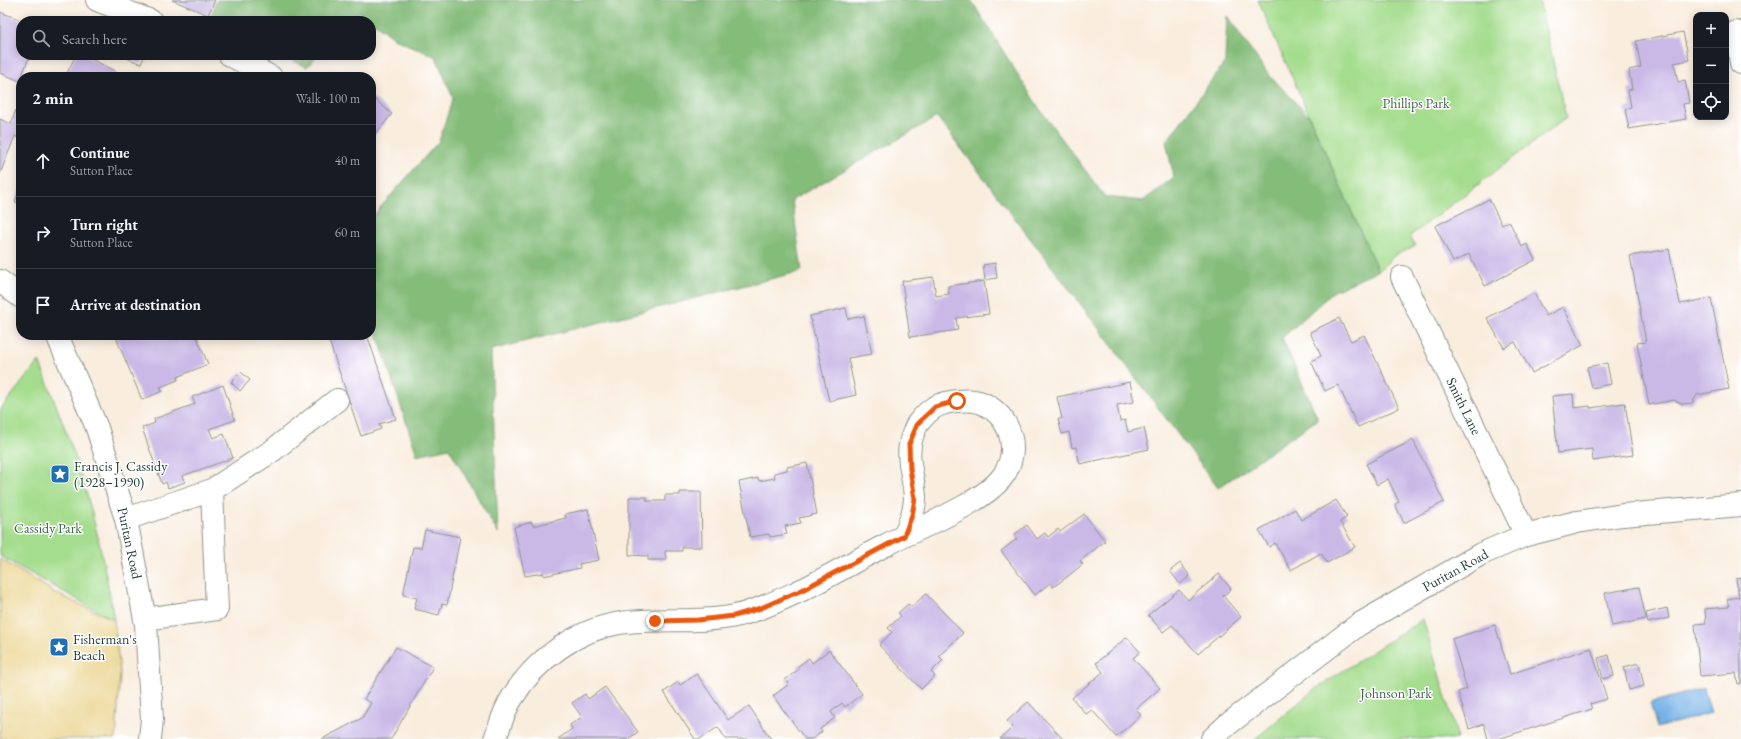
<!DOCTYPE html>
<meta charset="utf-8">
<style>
:root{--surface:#171b24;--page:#242831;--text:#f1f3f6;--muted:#9ea1a6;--line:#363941}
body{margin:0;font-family:"EB Garamond",serif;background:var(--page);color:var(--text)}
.controls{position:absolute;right:12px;top:12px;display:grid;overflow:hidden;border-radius:8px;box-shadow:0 2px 10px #0003}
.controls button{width:36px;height:36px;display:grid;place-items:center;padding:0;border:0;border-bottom:1px solid var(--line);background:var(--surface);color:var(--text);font:20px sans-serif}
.stop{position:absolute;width:12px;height:12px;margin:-9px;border:3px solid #ea580c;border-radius:50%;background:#fff}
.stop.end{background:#ea580c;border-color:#fff;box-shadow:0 1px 4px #0008}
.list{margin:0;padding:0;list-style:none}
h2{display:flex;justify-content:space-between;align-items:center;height:52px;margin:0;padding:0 16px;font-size:17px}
h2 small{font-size:13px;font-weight:400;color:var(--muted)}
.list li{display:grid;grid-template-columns:26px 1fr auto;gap:12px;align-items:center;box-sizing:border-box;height:72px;padding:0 16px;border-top:1px solid var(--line)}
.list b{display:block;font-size:15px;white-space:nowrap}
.list p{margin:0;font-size:13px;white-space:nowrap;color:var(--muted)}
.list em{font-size:13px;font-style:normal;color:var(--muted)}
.icon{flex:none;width:22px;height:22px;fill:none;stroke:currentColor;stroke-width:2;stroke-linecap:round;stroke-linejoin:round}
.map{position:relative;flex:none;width:1741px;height:739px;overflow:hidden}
.search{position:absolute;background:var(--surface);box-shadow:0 2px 10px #0003;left:16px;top:16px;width:360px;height:44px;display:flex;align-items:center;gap:10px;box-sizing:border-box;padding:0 14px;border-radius:16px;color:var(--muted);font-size:15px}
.panel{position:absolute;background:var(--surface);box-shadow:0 2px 10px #0003;left:16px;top:72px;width:360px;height:268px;border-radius:16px}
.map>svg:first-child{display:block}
</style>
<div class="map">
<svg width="1741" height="739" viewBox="0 0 1741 739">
<rect width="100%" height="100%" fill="#fff"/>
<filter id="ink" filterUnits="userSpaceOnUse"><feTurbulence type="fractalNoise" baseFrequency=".025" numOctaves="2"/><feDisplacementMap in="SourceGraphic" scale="8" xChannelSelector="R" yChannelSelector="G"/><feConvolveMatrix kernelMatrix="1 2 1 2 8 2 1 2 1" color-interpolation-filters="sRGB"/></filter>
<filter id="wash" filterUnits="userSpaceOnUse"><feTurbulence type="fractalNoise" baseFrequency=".012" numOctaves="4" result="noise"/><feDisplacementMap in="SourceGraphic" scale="16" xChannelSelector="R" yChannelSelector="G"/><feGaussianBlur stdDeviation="0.9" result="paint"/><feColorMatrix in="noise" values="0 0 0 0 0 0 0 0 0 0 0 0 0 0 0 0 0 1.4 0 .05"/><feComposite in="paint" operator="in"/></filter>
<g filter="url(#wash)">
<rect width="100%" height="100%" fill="#f9edde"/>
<!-- green -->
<path fill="#a5dd8e" stroke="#628d61" d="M1258,0H1539L1566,118L1410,236L1415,246L1395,255L1378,271Z
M39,361C56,405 74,449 87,495C99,537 107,578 114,620L0,556V410Z
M1423,619L1458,739H1255L1315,689Z"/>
<!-- forest -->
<path fill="#84bc79" stroke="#527c56" d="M217,0H971L1039,108L1105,197L1143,201L1174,177L1166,142L1225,62L1227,16L1268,74L1309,116L1378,271L1334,291L1282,338L1318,419L1218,488L1082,306L937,117L792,200L802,271L491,350L498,533L449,448L417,455L371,316V218L439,141L453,98L436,57L397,40L359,12L350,21H209Z
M280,55H318L307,67Z"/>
<!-- sand -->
<path fill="#eeda9e" stroke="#868c69" d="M0,559L57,594L114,620L120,673L116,739H0Z"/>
<!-- water -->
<path fill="#76b1e7" stroke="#4a778e" d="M1704,688L1711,713L1657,728L1650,703Z"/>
<g id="blocks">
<!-- building -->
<path fill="#cab9e7" d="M172,0H215L208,15Z
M0,12L21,20V55H30L20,81L0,73Z
M1683,32L1689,60L1674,63L1678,82L1685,80L1689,103L1683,104L1686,119L1629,129L1625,109L1631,107L1628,90L1632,89L1629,70L1641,67L1636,41Z
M76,55H86L85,56L115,71L114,73L121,77H65Z
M120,55H145L141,64Z
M148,72L160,77H146Z
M371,96L392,114L371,139Z
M16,110L21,111V139L15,136L0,174V119L11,124Z
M21,185V204L15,202Z
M1489,199L1502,225L1509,221L1522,247L1527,244L1535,260L1485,286L1469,254L1453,262L1435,226Z
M1669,249L1680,304L1711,298L1729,389L1697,395L1692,403L1682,404L1674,400L1649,405L1637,343L1646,342L1630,256Z
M995,263L997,278L985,280L983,265Z
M933,277L936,296L949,294L948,286L984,281L989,314L956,318L958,330L910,337L902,281Z
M1534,293L1546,316L1563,307L1583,345L1532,373L1515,342L1504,348L1487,318Z
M846,308L848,319L864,316L872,354L848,358L856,395L829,401L810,316Z
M1339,318L1351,341L1364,335L1399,408L1358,427L1338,385L1325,391L1311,361L1321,356L1310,332Z
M115,335H196L208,364L177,377L178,380L160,387L162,391L142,400Z
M327,335H367L396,419L379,424L381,429L361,436Z
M1607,363L1611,384L1592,388L1587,367Z
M241,372L250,380L240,391L231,382Z
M1130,382L1134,402L1117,405L1120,421L1125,420L1128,432L1144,428L1149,449L1080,464L1076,447L1072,448L1069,432L1062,434L1058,419H1062L1057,397Z
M223,385L235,420L209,429L213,438L224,434L233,458L182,476L185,482L168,488L166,482L162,484L142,428L155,423L154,419L195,404L192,397Z
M1573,394L1574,408L1590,406V408L1625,403L1633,455L1593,461L1592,449L1558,453L1552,396Z
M1413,440L1444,502L1404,523L1395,504L1399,502L1388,479L1377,485L1366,464Z
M807,463L817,514L799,518L801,523L785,526L787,534L770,537L769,534L750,537L739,482L758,478L759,481L775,478L774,473L787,470V467Z
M680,492H701L702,547H682V551H665L666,560H648V556L629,555V497H647V501H665V495H680Z
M1336,500L1347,517L1340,522L1355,547L1327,563L1321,553L1291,570L1275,543L1269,547L1259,530L1295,509L1301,520Z
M588,509L599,560L579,564L580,568L561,572L544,576L543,573L525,576L514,527L532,522L533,526L549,522L566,518L565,514Z
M1084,514L1105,541L1080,561L1083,564L1067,577L1053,587L1050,583L1035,595L1001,551L1017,539L1014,535L1027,525L1037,539L1045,533L1048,537L1058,529L1060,532Z
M425,530L460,537L447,605L442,604L439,615L414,609L417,598L403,595L413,547L421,548Z
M1180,563L1190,576L1180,584L1170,571Z
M1219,574L1231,589L1223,596L1241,617L1198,654L1172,625L1163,632L1148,615L1179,590L1188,600Z
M1741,578V683L1738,684L1736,673L1700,676L1695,624L1706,623L1705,609L1729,607L1727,599L1739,597L1736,579Z
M1639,587L1646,619L1612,626L1605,593Z
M926,594L963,633L939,656L943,660L931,672L935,676L921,689L879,645L892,632L888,628L901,616L898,613L908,604L911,607Z
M1667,608L1669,618L1648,623L1646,613Z
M1495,625L1510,674L1591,648L1607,699L1590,704L1592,709L1498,739H1488L1484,724L1469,729L1458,692L1467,689L1452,639Z
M1127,637L1140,652L1133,658L1160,688L1136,709L1141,715L1116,737L1092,710L1086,714L1072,698L1103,672L1096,663Z
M396,647L433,667L391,739H322L362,718L371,703L364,699Z
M829,650L862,694L845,707L842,703L831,712L835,718L820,729L822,732L812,739H805L773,696L789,684L785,680L799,669L797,667L809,658L812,663Z
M1609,655L1614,676L1603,679L1598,658Z
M1639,663L1644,686L1629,690L1624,667Z
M697,674L728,720L749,706L771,739H726L718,727L700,739H695L664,692L678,682L680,685Z
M605,687L638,732L628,739H558L572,729L570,725L582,717L572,703L585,694L588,699Z
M1028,702L1063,739H1000L1013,727L1007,721Z"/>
</g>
</g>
<g filter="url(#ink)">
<use href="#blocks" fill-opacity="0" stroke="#8c9589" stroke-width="1"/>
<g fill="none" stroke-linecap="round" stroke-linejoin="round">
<!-- minor casing -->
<g stroke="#8c9589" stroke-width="24">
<path id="minor" d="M97,0L151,21
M1736,32L1741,63
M230,55L271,77
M1402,277L1526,535
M0,281L21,297
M57,335L97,428L126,519L146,625L152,719L150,739
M126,519L212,490L272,451L337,400
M145,619L217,609L212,490
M495,739C500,726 504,710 512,698C535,660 576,630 620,623C658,617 697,624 735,616C758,611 782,599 804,589C832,575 858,559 886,545C916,529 984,503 1003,476C1021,450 1011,416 982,403C971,398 946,401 935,407C930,410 923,417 919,422C916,425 915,430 913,434C904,456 914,475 915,498C915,511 909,524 904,536
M1212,739L1227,725L1358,625L1481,554L1526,535L1577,522L1623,515L1741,505"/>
</g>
<!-- minor -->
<use href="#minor" stroke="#fff" stroke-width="22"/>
</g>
</g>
<g fill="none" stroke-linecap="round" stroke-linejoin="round" filter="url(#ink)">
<!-- route -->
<path stroke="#ea580c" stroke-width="5" d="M655,621L698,620L734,616L761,608L802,590L904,536L912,515L915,499L910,469L909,444L918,423L935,407L957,401"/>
</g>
<!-- icons -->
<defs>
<g id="sight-square" transform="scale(1)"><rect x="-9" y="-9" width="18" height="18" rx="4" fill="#1f6fb2" stroke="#fff"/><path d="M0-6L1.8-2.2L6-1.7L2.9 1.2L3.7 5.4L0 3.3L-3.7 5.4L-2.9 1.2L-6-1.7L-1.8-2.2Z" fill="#fff"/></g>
</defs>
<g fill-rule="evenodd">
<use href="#sight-square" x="60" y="474"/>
<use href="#sight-square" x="59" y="647"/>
</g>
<g text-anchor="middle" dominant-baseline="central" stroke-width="3" stroke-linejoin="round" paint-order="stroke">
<!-- park labels -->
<g font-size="14" fill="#40654a" stroke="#fff">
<text x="1416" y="103">Phillips Park</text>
<text x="48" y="528">Cassidy Park</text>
<text x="1396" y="693">Johnson Park</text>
</g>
<!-- street labels -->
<g font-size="14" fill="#1f3d34" stroke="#fff">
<text transform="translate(1464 406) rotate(64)">Smith Lane</text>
<text transform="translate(130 543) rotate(78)">Puritan Road</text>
<text transform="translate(1455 570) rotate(-29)">Puritan Road</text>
</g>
<!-- poi labels -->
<g font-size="14" fill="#1f3d34" stroke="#fff" text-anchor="start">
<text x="74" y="466">Francis J. Cassidy<tspan x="74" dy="16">(1928–1990)</tspan></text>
<text x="73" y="639">Fisherman's<tspan x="73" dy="16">Beach</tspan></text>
</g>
</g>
</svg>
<div class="controls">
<button>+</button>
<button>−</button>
<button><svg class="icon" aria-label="locate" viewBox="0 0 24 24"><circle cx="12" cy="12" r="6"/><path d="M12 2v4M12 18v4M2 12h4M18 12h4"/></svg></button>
</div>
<div class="stop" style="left:957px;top:401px"></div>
<div class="stop end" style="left:655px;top:621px"></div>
<div class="search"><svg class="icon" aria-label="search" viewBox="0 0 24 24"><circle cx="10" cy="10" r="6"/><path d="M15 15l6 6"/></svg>Search here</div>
<section class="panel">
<h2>2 min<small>Walk · 100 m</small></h2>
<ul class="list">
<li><svg class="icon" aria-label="ahead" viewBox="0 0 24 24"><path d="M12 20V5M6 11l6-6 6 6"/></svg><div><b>Continue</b><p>Sutton Place</p></div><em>40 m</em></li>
<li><svg class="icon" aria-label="right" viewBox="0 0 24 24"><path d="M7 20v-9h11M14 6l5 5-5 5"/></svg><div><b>Turn right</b><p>Sutton Place</p></div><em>60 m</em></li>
<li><svg class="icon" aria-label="arrive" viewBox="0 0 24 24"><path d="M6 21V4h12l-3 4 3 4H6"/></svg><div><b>Arrive at destination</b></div></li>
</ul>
</section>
</div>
